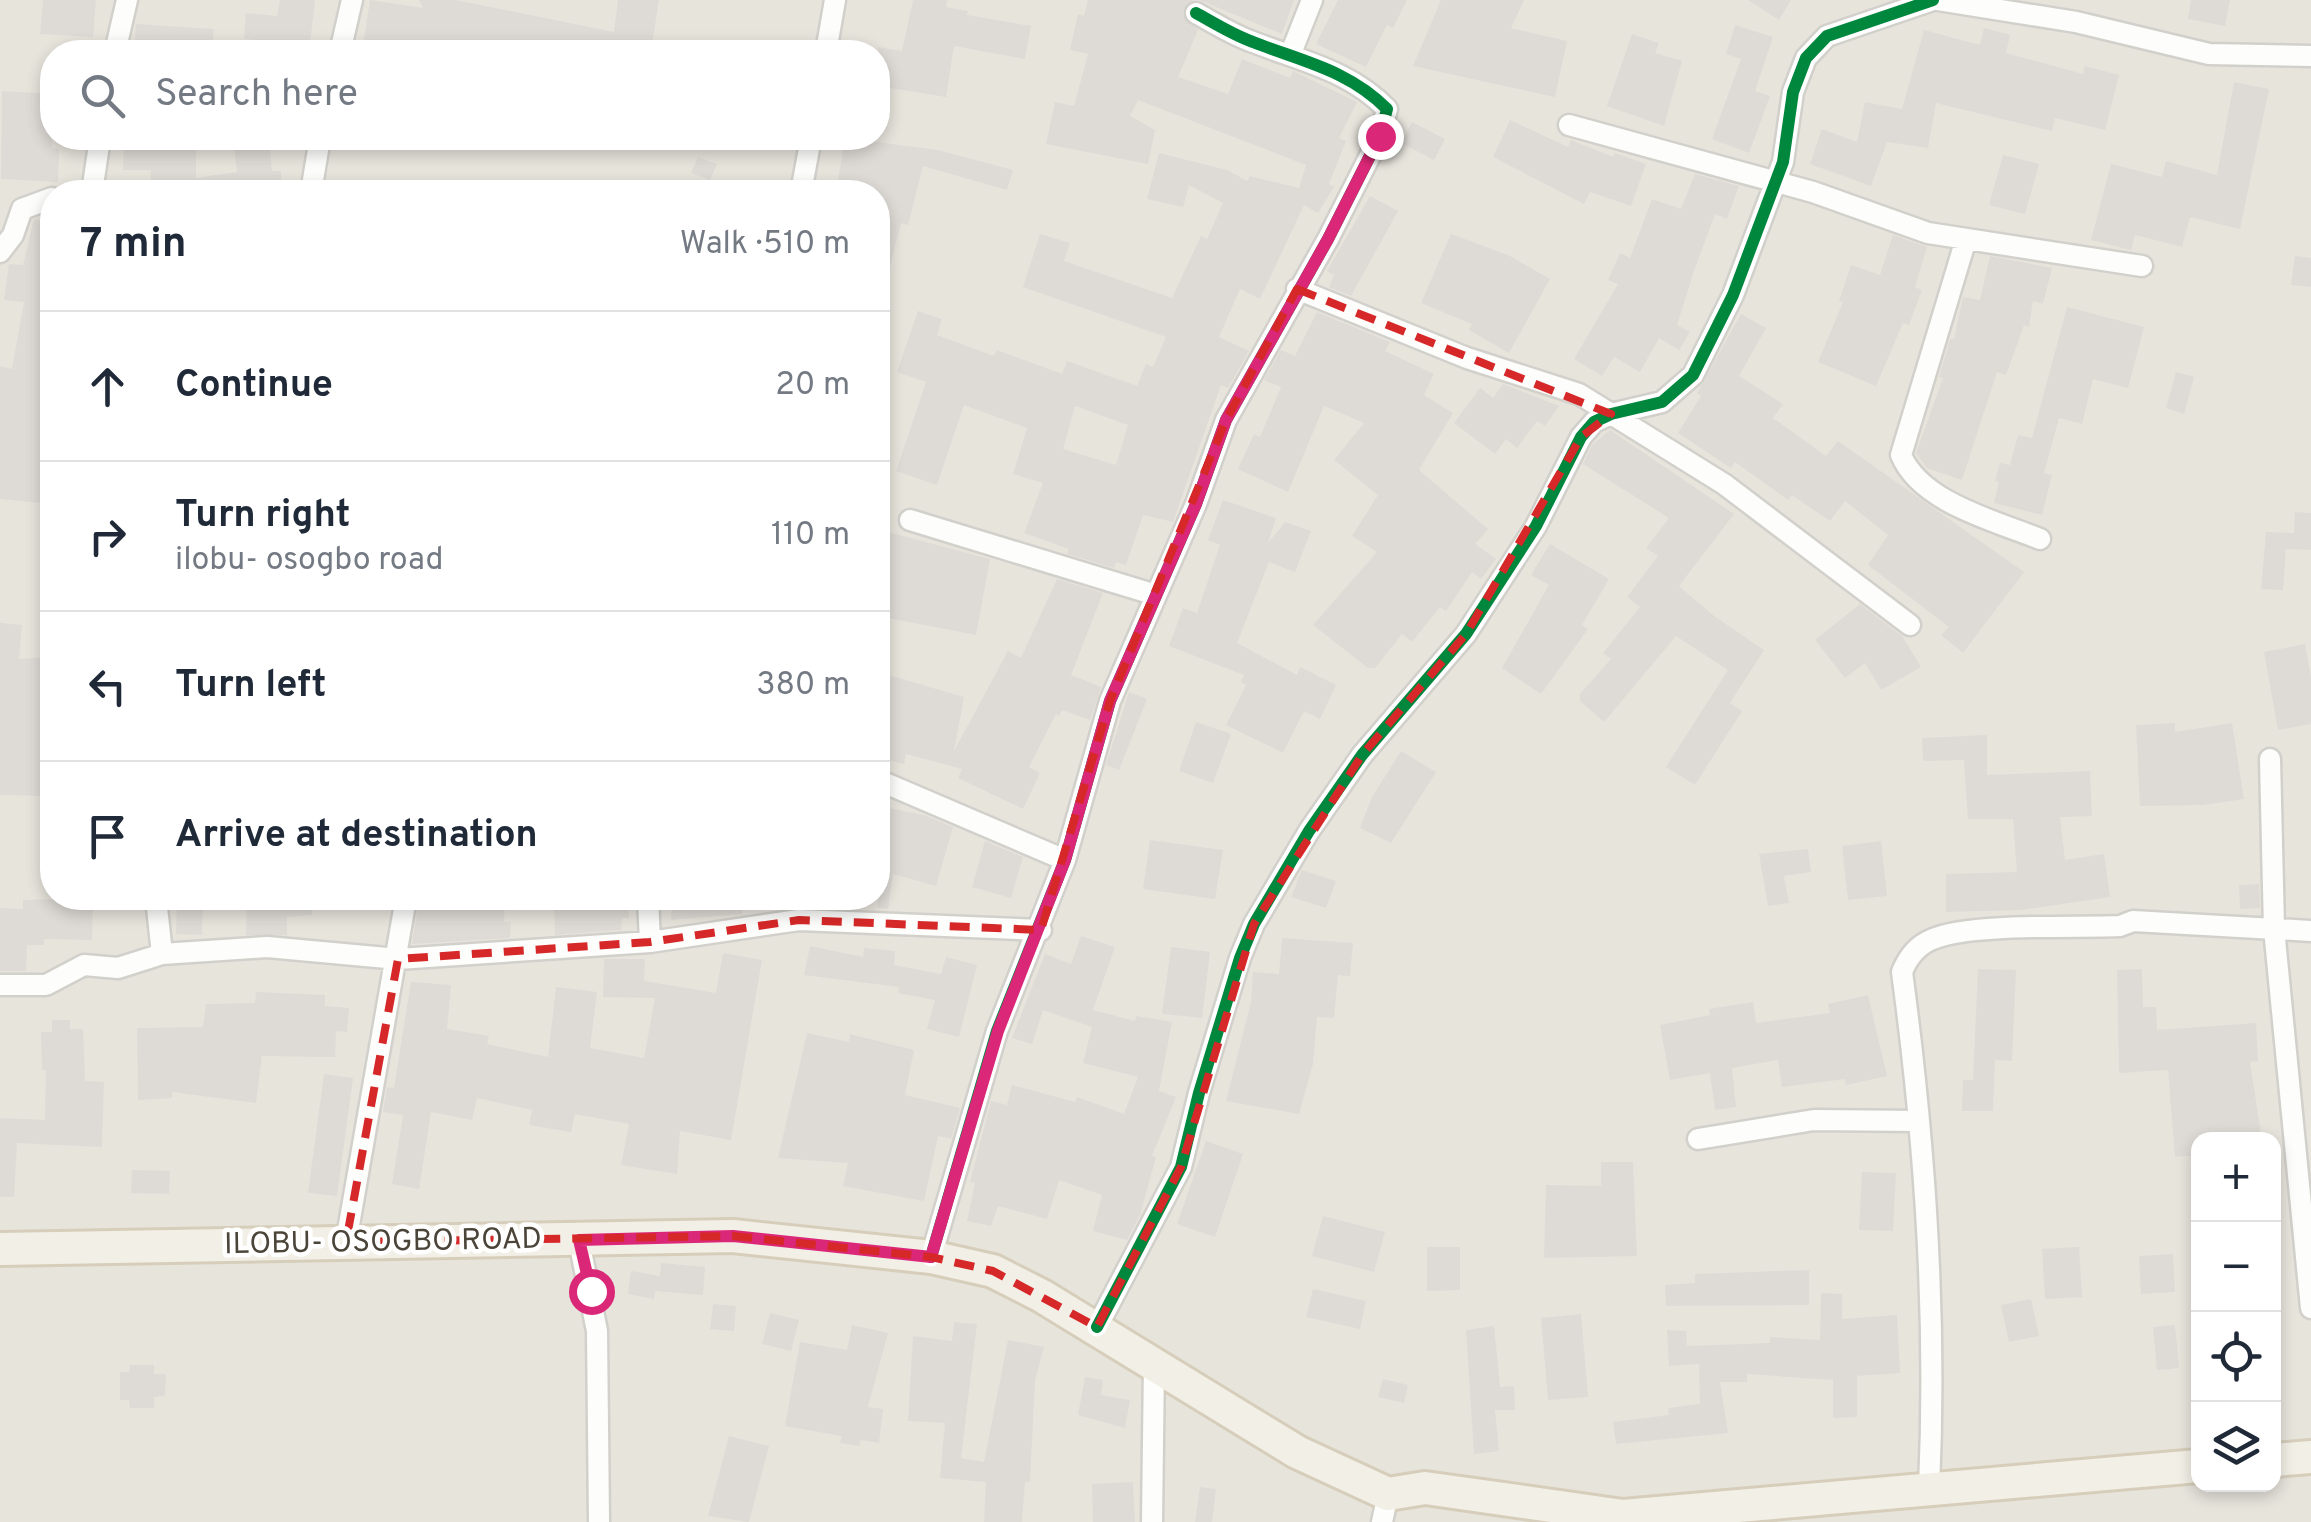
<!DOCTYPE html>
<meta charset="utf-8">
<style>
:root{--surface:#fff;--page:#f6f6f7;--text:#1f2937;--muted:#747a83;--line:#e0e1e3}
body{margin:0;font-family:Overpass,sans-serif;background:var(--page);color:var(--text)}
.controls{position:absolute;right:30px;bottom:30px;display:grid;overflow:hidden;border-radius:20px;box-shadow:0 5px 15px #0003}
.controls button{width:90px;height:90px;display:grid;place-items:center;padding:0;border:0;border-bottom:2px solid var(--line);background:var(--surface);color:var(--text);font:50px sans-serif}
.stop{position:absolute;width:30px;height:30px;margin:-22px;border:8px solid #db2777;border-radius:50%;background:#fff}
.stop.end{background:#db2777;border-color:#fff;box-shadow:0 2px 10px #0008}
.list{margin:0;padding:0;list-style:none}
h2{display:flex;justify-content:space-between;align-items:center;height:130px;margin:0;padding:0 40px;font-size:42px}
h2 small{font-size:32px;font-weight:400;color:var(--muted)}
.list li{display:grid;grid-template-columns:65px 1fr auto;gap:30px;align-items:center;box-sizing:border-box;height:150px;padding:0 40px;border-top:2px solid var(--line)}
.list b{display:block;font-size:38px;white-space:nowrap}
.list p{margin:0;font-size:32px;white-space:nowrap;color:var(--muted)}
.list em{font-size:32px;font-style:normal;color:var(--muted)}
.icon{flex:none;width:55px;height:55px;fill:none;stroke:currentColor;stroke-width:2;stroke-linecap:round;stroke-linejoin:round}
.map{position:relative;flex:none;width:2311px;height:1522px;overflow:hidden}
.search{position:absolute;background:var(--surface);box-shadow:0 5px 15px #0003;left:40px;top:40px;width:850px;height:110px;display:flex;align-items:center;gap:25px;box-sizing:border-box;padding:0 35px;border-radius:40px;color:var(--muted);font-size:38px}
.panel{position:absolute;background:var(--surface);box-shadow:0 5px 15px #0003;left:40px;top:180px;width:850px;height:730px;border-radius:40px}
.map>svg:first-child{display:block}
</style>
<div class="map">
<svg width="2311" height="1522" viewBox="0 0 2311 1522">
<rect width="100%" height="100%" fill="#f4f2ee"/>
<!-- residential -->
<path fill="#e7e4dc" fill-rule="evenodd" d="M0,0H2311V1522H0ZM52,52H878V138H52ZM52,192H878V898H52ZM2198,1140H2274V1484H2198Z"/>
<!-- building -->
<path fill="#dedbd6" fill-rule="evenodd" d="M43,0H96L93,37L40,34Z
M280,0H315L310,45L244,39L246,13L277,16Z
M370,0L423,8L419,0H456L614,32L618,0H659L651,52H362Z
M913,0H947L946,7L968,11L967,15L1031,26L1025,59L954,46L946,97L878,86V47L902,51Z
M1088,0H1193L1182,14L1198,30L1178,77L1228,94L1242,59L1290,78L1293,71L1357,102L1339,138L1346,141L1329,184L1334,187L1318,213L1304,205L1260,299L1240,289L1219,337L1249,351L1228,388L1221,385L1173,522L1143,515L1126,565L1116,562L1114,568L1067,554L1069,549L1024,533L1043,483L1013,474L1027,428L964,405L937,485L896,471L926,382L897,372L918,311L942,319L937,335L994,356L997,350L1062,374L1067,361L1137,386L1146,364L1153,367L1166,337L1023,287L1040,234L1070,243L1064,261L1172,298L1201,236L1207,239L1223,203L1189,185L1183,207L1147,199L1159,153L1227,170L1247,181L1250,176L1299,188L1306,165L1138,100L1130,116L1155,130L1148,164L1046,144L1055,102L1074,106L1088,54L1070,50L1078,14L1084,16ZM1075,406L1128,425L1116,465L1063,449Z
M1199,0H1294L1282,34Z
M1338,0H1407L1393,28L1387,25L1366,67L1316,44Z
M1441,0H1524L1511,28L1567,41L1555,97L1413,66Z
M1748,0H1791L1779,20Z
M2191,0H2230L2225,26L2188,19Z
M136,24L214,29L212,52H134Z
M1735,25L1773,37L1755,91L1770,96L1749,153L1712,139L1741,59L1726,54Z
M1984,28L2010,35L2006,53L2083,74L2085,66L2119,75L2105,130L2055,118L2052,131L1936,103L1928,148L1887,142L1871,186L1810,164L1822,129L1857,142L1865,102L1902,109L1924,30L1980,45Z
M1632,34L1659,43L1655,53L1682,61L1664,126L1607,106Z
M2234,82L2269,89L2240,229L2190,217L2182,247L2135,235L2131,250L2091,240L2111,164L2162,177L2166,161L2217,175Z
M2,91L52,94V148L59,149L58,182L1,179Z
M1510,120L1568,147L1571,140L1613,157L1615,153L1646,164L1631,206L1590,192L1584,204L1493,157Z
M1412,122L1445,139L1434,160L1401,143Z
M124,138H196V178L237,172L233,138H269L272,171H281L282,192H150L151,170H123Z
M845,138L938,150L1013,170L1007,190L923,166L908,225L901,223L884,291L878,290V192H836Z
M2003,155L2039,164L2025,214L1989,205Z
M698,157L717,164L710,180L691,173Z
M1695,174L1739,186L1727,219L1715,214L1695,268L1677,325L1690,332L1679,350L1659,338L1640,372L1614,357L1602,376L1574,359L1618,284L1608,280L1620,253L1630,258L1652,199L1681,209Z
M1370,196L1398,211L1351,296L1329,287L1334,275L1327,271Z
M34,219L52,222V504L0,499V366L12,369L24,302L4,300L9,264L23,265Z
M1451,234L1510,256L1550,279L1509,353L1469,330L1472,324L1421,303Z
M1893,235L1927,247L1915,287L1922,290L1909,325L1903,323L1876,386L1818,362L1843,302L1839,301L1851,265L1880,275Z
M1990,256L2052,268L2043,304L2033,301L2029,327L2024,325L2006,375L1997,372L1962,480L1927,468L1916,453L1943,378L1939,377L1950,339H1954L1963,297L1980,300Z
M2295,256L2311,258V287L2291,285Z
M2067,307L2144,327L2128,388L2093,379L2082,424L2059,418L2044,473L2052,475L2042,515L1994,503L1999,482L1995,481L2000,463L2010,465L2018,435L2032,438Z
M1317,312L1390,342L1385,351L1434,374L1424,395L1453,413L1419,470L1488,529L1475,544L1496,559L1481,579L1472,572L1446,611L1440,607L1412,642L1402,634L1375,668H1368L1313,625L1377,552L1352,536L1378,495L1334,460L1364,423L1324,406L1288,492L1238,469L1254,434L1260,437L1281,387L1264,380L1281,350L1295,356Z
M1741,314L1766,328L1739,376L1783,404L1773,418L1826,456L1838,441L2024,572L1963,653L1941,635L1949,627L1868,565L1888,535L1845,501L1830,521L1792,495L1788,500L1735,462L1731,468L1678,433L1701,396L1697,393Z
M2176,372L2194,377L2184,414L2166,408Z
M1503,384L1559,406L1545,426L1537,421L1517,448L1506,439L1495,454L1454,423L1480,388L1493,398Z
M1610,430L1734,514L1679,586L1714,616L1764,650L1730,703L1742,711L1695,785L1666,767L1728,670L1676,636L1604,722L1580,701V694L1611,659L1603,653L1640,607L1627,597L1658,556L1646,548L1669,518L1583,464L1592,445Z
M1223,500L1276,518L1268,543L1285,522L1311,531L1295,572L1269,562L1237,643L1297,675L1300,667L1336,685L1320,719L1304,711L1283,753L1226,725L1246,685L1241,682L1244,675L1169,646L1183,608L1197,613L1220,545L1208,540Z
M2295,512L2311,513V550L2286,549L2283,590L2261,589L2266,532L2294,533Z
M880,530L990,559L976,635L878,616Z
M1550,544L1609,579L1582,625L1588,629L1541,694L1502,668L1549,585L1531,575Z
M1057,579L1103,593L1071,675L1101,687L1090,720L1062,710L1059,716L1056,714L1029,767L1040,773L1023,809L958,778L962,769L906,754L904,764L878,757V672L964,697L954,751L1008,651L1021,658Z
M1860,604L1902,636L1921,667L1881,690L1865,663L1845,678L1815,640Z
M0,623L22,625L19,659L49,657L52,694L42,695L47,796L0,795Z
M2305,644L2311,677V724L2278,730L2264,652Z
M1129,692L1147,699L1119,770L1106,765Z
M1196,722L1231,734L1213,783L1179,771Z
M2175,723V732L2232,723L2244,799L2203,805L2140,806L2136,725Z
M1987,735V775L2090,771L2092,816L2060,817L2065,860L2104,854L2110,897L2021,910L1946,912V874L2017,872L2013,819H1968L1964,760L1923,761L1922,738Z
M1401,751L1436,772L1391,843L1360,828L1372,797Z
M883,807L924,815L953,827L936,886L893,874L888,909L878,908V825Z
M1150,840L1223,850L1215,899L1143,889Z
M985,841L1023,857L1011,898L972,887Z
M1881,841L1887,896L1848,900L1842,846Z
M1808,849L1811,872L1784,876L1789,903L1768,906L1759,854Z
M1302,870L1336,881L1326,908L1291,897Z
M2259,884L2260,908L2240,909L2239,885Z
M93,898L92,940L44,939V945H27L26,971H0V908L23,909V900Z
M177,898H203L202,935L176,934Z
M247,898H311L312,915L287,917V935H246Z
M419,898H505L504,922H511L510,938L412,944Z
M554,898H628L629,918H622L621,930L555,935Z
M672,898H743L742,914L671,920Z
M1081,936L1115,947L1093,1010L1135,1021L1136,1016L1172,1022L1159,1091L1176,1097L1152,1156L1156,1157L1140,1215L1127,1240L1093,1231L1102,1195L1059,1180L1047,1219L998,1206L991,1226L967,1221L975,1183L970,1182L991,1101L1007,1105L1012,1085L1075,1102L1077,1097L1124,1114L1138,1077L1083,1063L1092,1027L1043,1010L1032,1044L1012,1038L1045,954L1071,964Z
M1282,938L1353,943L1350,976L1338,975L1334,1018L1317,1017L1313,1064L1299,1114L1226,1101L1251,1002L1253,972L1279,974Z
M810,946L863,957L864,948L895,951L894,965L941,974L946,957L977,965L959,1037L927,1029L935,1000L898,993L899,987L804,975Z
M1171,947L1210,952L1202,1018L1162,1014Z
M723,953L762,960L731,1140L680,1131L677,1174L621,1165L629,1124L575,1114L571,1132L529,1125L532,1110L477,1098L472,1120L431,1112L419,1189L392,1184L403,1115L383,1112L387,1087L394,1088L411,982L451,985L447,1029L489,1036L487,1044L548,1057L556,987L597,992L590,1048L644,1058L655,998L603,997L604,959H645L644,981L716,993Z
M1978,969L2016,970L2012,1061L1995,1060L1993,1111H1962L1963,1080H1973Z
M2142,969L2143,1007H2156L2157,1030L2256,1023L2258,1061L2250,1062L2262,1140H2198V1155L2175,1157L2168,1070L2119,1073L2117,970Z
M256,992L325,995V1006L349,1008L347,1032L336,1031L335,1057L262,1056L256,1103L172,1092V1098L138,1100L137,1028L203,1027L206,1004L255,1003Z
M1868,995L1887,1076L1846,1085L1845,1079L1782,1087L1778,1060L1732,1068L1736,1107L1715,1110L1710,1073L1670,1080L1660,1025L1710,1015L1709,1009L1753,1002L1756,1023L1830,1013L1828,1004Z
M52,1020H70V1029H83L85,1081L104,1082L102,1147L17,1143L14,1197H0V1118L45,1120L46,1070H42L41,1032H52Z
M807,1033L849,1042L850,1034L914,1050L905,1095L960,1108L951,1139L938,1136L924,1201L843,1186L848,1163L778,1158Z
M324,1074L353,1078L337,1196L308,1193Z
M1206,1141L1243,1154L1215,1237L1177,1224Z
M1601,1162H1633L1637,1256L1544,1258L1546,1185L1601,1186Z
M132,1170L170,1171L169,1194L131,1193Z
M1862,1172L1896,1173L1893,1231L1859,1230Z
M1323,1216L1385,1232L1374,1272L1312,1256Z
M1427,1247H1460V1290L1427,1291Z
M2079,1247L2082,1297L2045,1299L2042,1249Z
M2173,1254L2175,1292L2141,1294L2139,1256Z
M661,1263L705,1267L703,1295L655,1291L654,1299L628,1294L631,1271L660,1276Z
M1809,1270V1305L1666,1306L1665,1285L1695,1283V1274Z
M1313,1289L1366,1301L1360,1329L1306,1317Z
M1821,1293L1842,1294V1319L1897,1315L1900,1373L1857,1376V1417L1833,1418V1380L1747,1374V1382H1720L1728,1433L1616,1444L1613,1422L1669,1415L1668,1408L1700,1404L1699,1364L1669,1366L1667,1330L1686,1331L1687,1346L1770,1343V1337L1820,1340Z
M2031,1299L2039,1336L2009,1342L2001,1305Z
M713,1304L736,1306L734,1331L710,1329Z
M770,1313L799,1320L791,1351L762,1344Z
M1581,1314L1588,1397L1548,1400L1541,1318Z
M954,1322L977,1324L961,1458L984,1462L1008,1340L1044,1347L1035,1380L1030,1482H1025L1022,1522H984L986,1482L940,1478L945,1423L908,1421L913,1336L952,1341Z
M852,1325L888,1333L868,1407L883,1409L879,1443L861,1440L859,1446L840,1443L842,1436L785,1426L800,1342L847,1350Z
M2175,1325L2179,1368L2157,1370L2153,1327Z
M1494,1326L1500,1387L1514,1386L1515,1410H1495L1499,1451L1474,1454L1466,1330Z
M130,1365H154V1374H166L165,1396L154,1397V1408H130L129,1400H120V1372H129Z
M1085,1377L1103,1380L1101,1395L1130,1400L1125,1428L1078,1415Z
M1383,1379L1408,1385L1404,1403L1378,1397Z
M729,1436L769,1446L749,1522L708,1516Z
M1133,1482L1135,1522H1093L1092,1484Z
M1200,1487L1216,1489L1212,1522H1195Z"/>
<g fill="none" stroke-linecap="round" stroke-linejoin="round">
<!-- minor casing -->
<g stroke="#d2d0cb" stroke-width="25">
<path id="minor" d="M1938,0L2076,22L2209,54L2311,56
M115,52L127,0
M340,52L352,0
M826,52L835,0
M1291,53L1312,0
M1569,125L1813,192L1928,233L2142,266
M92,192L100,138
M311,192L320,138
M801,192L811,138
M1966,239L1901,455C1921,503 1996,521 2040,539
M0,252L13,235L22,209L52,198
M1297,289L1467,358L1579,394L1724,484L1910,625
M910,520L1156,595
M2270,759L2274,929L2311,1308
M878,780L1065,860
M156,898L162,954
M648,898L650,942
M0,985H46L84,965L118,968L162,954L267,947L398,959L650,942L799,920L1041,930
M1698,1139L1814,1120L1918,1121
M579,1241L597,1331L599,1522
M346,1242L406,898
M931,1257L997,1031L1065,860L1110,701L1196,504L1226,420L1328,239L1380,136L1387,109C1349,70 1301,61 1253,42C1233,35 1214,23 1196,13
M1097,1327L1181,1167L1199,1093L1240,958L1254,924L1309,831L1362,755L1466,634L1536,526L1581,437L1594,422L1611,414L1662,402L1693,375L1733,295L1783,162L1793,92L1806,58L1827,36L1933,0
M1929,1488C1937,1316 1925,1142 1902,972C1908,957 1917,945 1933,939C1969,923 2075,928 2120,926L2133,921L2311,931
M1152,1522L1154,1363
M1382,1522L1388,1494"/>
</g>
<!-- primary casing -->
<g stroke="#d6cebb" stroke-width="38">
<path id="primary" d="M0,1249L733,1236L931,1257L993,1271L1042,1296L1297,1452L1388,1494L1425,1488L1623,1516L2198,1466
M2274,1460L2311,1457"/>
</g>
<!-- minor -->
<use href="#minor" stroke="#fdfdfc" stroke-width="20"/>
<!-- primary -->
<use href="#primary" stroke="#f2efe6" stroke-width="32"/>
<!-- cycleway casing -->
<g stroke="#fff" stroke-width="19">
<path id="cycleway" d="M931,1257L997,1031L1065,860L1110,701L1196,504L1226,420L1328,239L1380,136L1387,109C1349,70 1301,61 1253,42C1233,35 1214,23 1196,13
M1097,1327L1181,1167L1199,1093L1240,958L1254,924L1309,831L1362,755L1466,634L1536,526L1581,437L1594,422L1611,414L1662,402L1693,375L1733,295L1783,162L1793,92L1806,58L1827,36L1933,0"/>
</g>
<!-- cycleway -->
<use href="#cycleway" stroke="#00873e" stroke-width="12"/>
</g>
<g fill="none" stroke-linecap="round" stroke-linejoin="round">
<!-- route -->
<path stroke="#db2777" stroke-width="12" d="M591,1291L579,1240L733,1236L931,1257L998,1031L1065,860L1110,701L1196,504L1226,420L1328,239L1380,136"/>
</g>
<!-- marked area -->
<path fill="none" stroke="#d62828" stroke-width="8" stroke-dasharray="20 12" stroke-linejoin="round" d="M1297,289L1611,414L1581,437L1466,634L1362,755L1254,924L1181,1167L1097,1327L993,1271L931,1257L733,1236L346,1242L398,959L650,942L799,920L1041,930L1110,701L1226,420Z"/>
<g text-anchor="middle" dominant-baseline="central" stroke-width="9" stroke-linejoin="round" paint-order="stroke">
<!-- street labels -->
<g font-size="30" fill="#4b4439" stroke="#fff">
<text transform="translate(383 1243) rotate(-1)">ILOBU- OSOGBO ROAD</text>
</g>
</g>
</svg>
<div class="controls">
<button>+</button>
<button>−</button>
<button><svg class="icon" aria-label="locate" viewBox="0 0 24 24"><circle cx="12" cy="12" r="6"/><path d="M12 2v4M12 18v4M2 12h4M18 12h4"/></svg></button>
<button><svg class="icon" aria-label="layers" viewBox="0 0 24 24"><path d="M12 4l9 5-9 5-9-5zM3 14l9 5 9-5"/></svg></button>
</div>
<div class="stop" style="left:591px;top:1291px"></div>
<div class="stop end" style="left:1380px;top:136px"></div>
<div class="search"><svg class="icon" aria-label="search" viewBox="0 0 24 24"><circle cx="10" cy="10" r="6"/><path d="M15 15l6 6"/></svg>Search here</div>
<section class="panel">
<h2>7 min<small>Walk · 510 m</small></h2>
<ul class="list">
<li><svg class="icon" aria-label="ahead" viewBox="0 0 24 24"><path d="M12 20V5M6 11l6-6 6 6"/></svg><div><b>Continue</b></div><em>20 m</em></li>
<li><svg class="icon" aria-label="right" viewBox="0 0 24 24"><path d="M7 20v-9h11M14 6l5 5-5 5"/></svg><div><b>Turn right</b><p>ilobu- osogbo road</p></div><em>110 m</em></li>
<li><svg class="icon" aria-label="left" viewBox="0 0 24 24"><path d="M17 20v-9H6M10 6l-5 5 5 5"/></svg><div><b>Turn left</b></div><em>380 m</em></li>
<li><svg class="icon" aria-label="arrive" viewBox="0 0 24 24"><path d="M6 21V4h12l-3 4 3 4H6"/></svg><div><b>Arrive at destination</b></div></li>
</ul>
</section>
</div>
